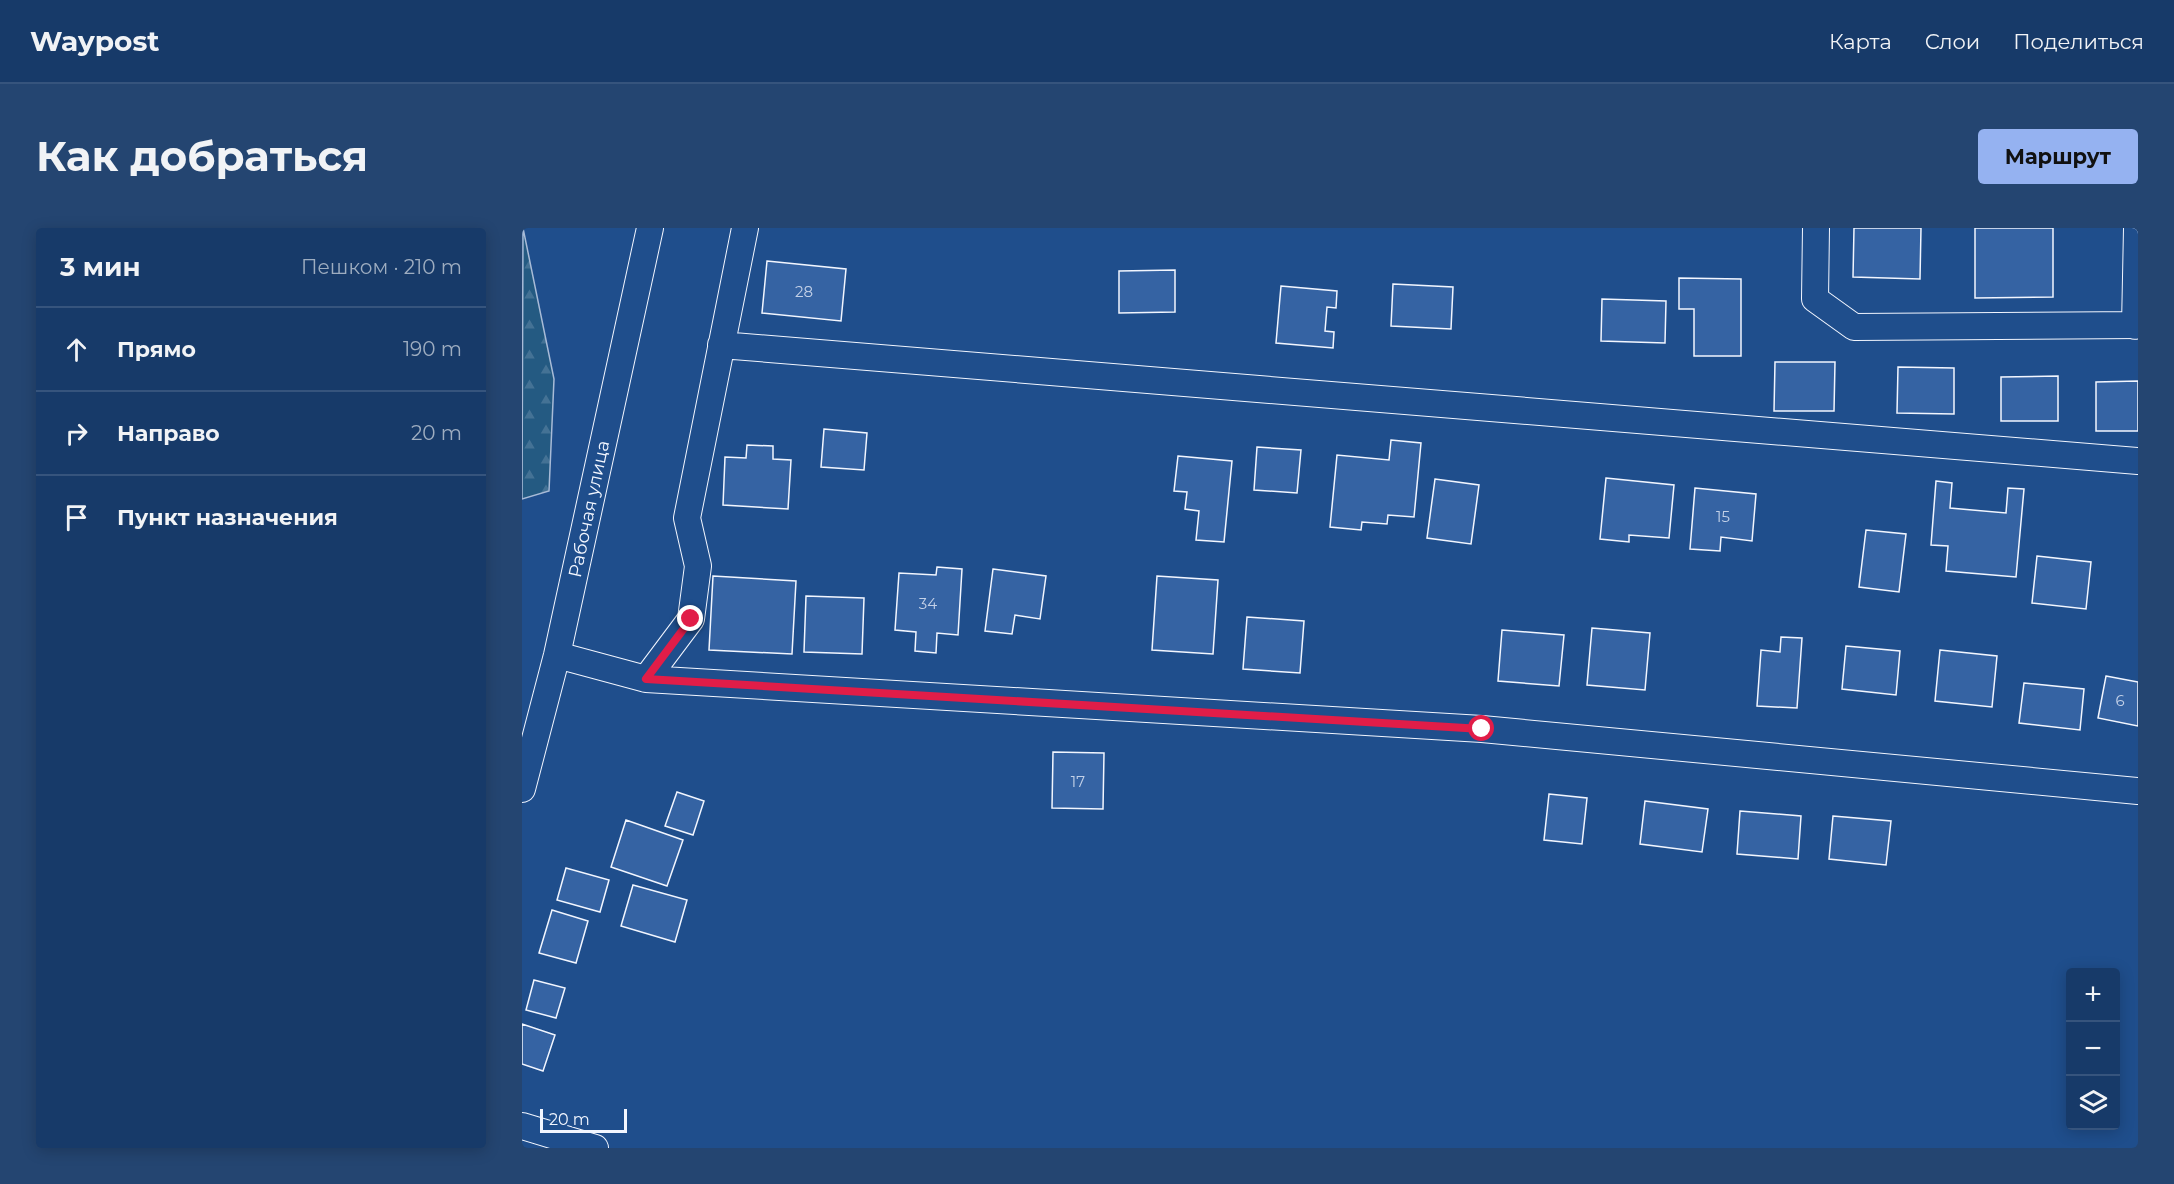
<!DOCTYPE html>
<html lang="ru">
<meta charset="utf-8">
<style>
:root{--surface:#173a69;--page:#244571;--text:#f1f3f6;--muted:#9eadc0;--line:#36547d;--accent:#95b2f1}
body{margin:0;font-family:Montserrat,sans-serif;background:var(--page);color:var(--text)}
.controls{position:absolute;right:18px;bottom:18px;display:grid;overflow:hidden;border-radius:6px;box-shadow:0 3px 15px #0003}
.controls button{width:54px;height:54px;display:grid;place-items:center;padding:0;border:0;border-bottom:2px solid var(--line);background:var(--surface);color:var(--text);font:30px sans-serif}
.scale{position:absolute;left:18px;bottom:15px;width:87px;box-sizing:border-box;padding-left:6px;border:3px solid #f2f6ff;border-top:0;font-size:16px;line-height:21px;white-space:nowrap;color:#f2f6ff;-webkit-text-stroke:4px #1f4e8c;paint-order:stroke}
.stop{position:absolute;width:18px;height:18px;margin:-14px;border:4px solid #e11d48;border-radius:50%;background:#fff}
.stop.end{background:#e11d48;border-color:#fff;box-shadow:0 2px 6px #0008}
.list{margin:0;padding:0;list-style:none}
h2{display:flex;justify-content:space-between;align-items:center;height:78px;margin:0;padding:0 24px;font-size:26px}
h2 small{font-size:20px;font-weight:400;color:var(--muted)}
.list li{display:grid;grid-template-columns:39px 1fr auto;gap:18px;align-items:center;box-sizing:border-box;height:84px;padding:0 24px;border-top:2px solid var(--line)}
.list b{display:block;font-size:22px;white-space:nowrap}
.list em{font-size:20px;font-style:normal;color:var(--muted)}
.icon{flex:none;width:33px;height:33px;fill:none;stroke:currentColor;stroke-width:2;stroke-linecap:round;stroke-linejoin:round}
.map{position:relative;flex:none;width:1616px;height:920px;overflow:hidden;border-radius:6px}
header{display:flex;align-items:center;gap:36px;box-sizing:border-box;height:84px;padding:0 30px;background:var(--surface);border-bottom:2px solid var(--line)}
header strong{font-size:28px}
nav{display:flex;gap:33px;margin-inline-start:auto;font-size:21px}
.intro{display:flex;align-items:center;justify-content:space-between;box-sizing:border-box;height:144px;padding:0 36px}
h1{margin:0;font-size:42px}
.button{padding:15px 27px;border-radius:6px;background:var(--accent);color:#111;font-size:21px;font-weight:700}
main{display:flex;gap:36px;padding:0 36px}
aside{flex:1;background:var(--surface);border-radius:6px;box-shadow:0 3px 15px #0003}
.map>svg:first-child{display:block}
</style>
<header>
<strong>Waypost</strong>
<nav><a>Карта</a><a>Слои</a><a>Поделиться</a></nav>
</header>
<div class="intro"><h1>Как добраться</h1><a class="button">Маршрут</a></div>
<main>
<aside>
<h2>3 мин<small>Пешком · 210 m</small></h2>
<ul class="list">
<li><svg class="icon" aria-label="ahead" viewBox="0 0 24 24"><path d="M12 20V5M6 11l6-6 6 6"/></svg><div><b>Прямо</b></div><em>190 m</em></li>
<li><svg class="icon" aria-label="right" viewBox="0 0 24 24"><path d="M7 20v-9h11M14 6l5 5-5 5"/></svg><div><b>Направо</b></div><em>20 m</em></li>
<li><svg class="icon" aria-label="arrive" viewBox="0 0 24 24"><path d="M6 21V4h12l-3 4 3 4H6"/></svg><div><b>Пункт назначения</b></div></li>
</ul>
</aside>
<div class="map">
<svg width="1616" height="920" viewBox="0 0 1616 920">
<defs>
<pattern id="forest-firs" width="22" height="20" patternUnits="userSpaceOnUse" patternTransform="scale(1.5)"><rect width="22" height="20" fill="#245a82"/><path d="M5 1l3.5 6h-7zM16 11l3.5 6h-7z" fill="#447295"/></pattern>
</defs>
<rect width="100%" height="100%" fill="#1f4e8c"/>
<!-- forest -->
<path fill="url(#forest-firs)" stroke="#a8bbd7" stroke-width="1.5" d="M1,0L32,151L27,263L0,271Z"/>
<!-- building -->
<path fill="#3563a3" stroke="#f2f6ff" stroke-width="1.5" d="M1332,0H1399L1398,51L1331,49Z
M1453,0H1531V69L1453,70Z
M245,33L324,41L319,93L240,85Z
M653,42V84L597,85V43Z
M1157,50L1219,51V128H1172V81H1157Z
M871,56L931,59L929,101L869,98Z
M759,58L815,63L814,80L805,79L803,103L812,104L811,120L754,115Z
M1080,71L1144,73L1143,115L1079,113Z
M1253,134H1313L1312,183H1252Z
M1376,139L1432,140V186L1375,185Z
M1536,148V193H1479V149Z
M1616,153V203H1574V154Z
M302,201L345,205L342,242L299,239Z
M869,212L899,215L892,289L866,287L865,296L840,294L839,302L808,299L815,227L867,232Z
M225,217L251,218V231L269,232L266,281L201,277L203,229L224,230Z
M735,219L779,222L775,265L732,262Z
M656,228L710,233L702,314L674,312L677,283L663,281L665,264L652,263Z
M1084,250L1152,257L1147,310L1107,307V314L1078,311Z
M913,251L957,257L949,316L905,310Z
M1414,253L1430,255L1428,280L1484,285L1486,260L1502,261L1494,349L1424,343L1426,318L1409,317Z
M1173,260L1234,266L1230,313L1199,309L1198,323L1168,321Z
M1344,302L1384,306L1377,364L1337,359Z
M1515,328L1569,334L1564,381L1510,375Z
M415,339L440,341L436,407L415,405L414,425L393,423L394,404L373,402L377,345L414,347Z
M471,341L524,348L518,391L493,387L490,406L463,403Z
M191,348L274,353L270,426L187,422Z
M635,348L696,352L691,426L630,422Z
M284,368L342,370L340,426L282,424Z
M725,389L782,393L778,445L721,441Z
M1070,400L1128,405L1123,462L1065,457Z
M980,402L1042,407L1037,458L976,453Z
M1259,409L1280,410L1275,480L1235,478L1239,422L1258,424Z
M1324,418L1378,423L1374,467L1320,461Z
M1418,422L1475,428L1470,479L1413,473Z
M1584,448L1616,454V498L1576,490Z
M1502,455L1562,461L1558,502L1497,495Z
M531,524L582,525L581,581L530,580Z
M155,564L182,573L171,607L143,598Z
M1027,566L1065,570L1060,616L1022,612Z
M1123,573L1186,581L1180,624L1118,616Z
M1218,583L1279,588L1276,631L1215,626Z
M1311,588L1369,593L1364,637L1307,631Z
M104,592L161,612L145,658L89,639Z
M44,640L87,652L78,684L35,672Z
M111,657L165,672L153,714L99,698Z
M30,682L66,693L54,735L17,725Z
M12,752L43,760L34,790L4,782Z
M0,796L33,807L21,843L0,836Z"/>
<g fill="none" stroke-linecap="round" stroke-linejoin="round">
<!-- street casing -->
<g stroke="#f2f6ff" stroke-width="28">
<path id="street" d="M1294,0L1293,71L1332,99L1616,97
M1613,98L1615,0
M199,117L1616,233
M35,427L124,451L960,501L1616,563
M124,451L169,391L176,338L165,290L223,0
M0,561L35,427L128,0
M0,898L73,920"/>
</g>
<!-- street -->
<use href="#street" stroke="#1f4e8c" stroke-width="26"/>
</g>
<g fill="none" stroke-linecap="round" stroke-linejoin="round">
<!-- route -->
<path stroke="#e11d48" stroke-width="8" d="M169,391L124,451L960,501"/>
</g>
<g text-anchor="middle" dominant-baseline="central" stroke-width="4.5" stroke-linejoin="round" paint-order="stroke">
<!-- number labels -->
<g font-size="15" fill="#c3d1e8">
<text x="282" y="63">28</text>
<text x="1201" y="288">15</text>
<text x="406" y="375">34</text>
<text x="1598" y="472">6</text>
<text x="556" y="553">17</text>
</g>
<!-- street labels -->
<g font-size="18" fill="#f2f6ff" stroke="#1f4e8c">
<text transform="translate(67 281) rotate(-78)">Рабочая улица</text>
</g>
</g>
</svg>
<div class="controls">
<button>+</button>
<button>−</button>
<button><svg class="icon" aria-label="layers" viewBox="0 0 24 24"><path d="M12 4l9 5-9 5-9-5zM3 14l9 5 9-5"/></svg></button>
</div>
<div class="scale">20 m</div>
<div class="stop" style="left:960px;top:501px"></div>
<div class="stop end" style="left:169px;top:391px"></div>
</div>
</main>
